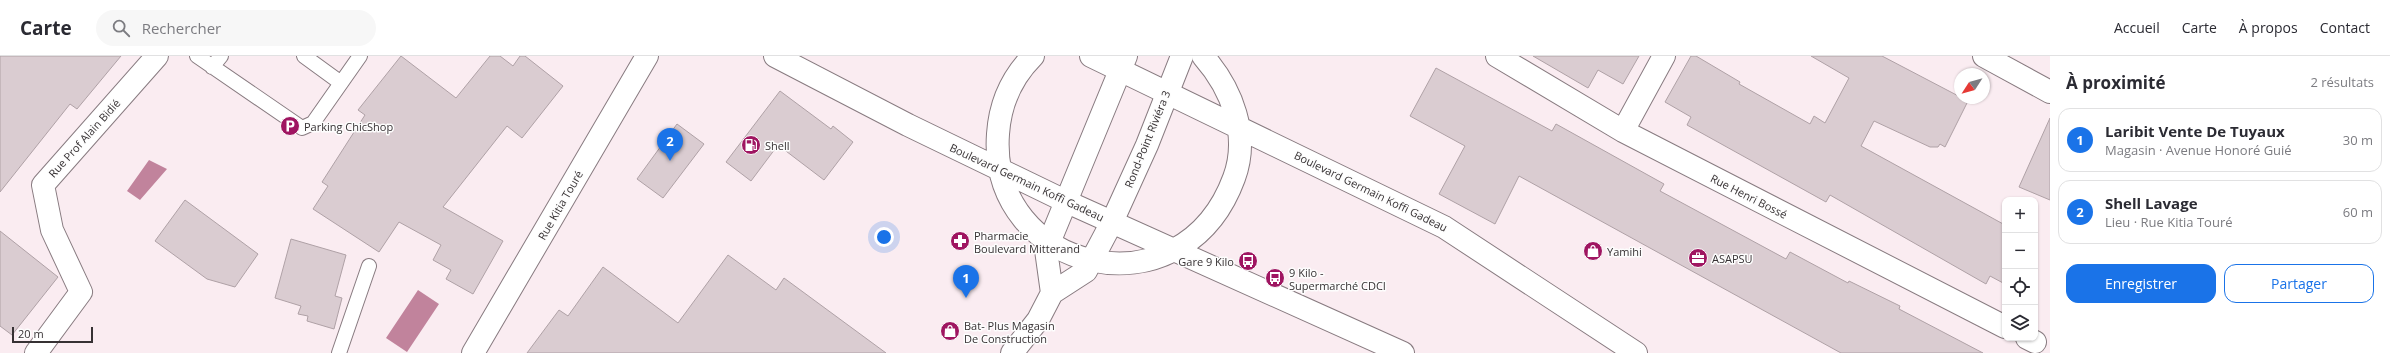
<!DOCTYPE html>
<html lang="fr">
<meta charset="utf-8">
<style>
:root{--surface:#fff;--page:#f7f7f7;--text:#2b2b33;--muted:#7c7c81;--line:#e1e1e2;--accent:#1a73e8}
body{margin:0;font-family:"Open Sans",sans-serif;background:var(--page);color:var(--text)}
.controls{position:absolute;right:12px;bottom:12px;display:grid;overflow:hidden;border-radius:8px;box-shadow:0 1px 3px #0004}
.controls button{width:36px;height:36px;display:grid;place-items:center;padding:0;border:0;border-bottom:1px solid var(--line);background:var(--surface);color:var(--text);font:20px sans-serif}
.compass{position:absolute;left:1954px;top:12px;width:36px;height:36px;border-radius:50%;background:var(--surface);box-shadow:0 1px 3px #0004;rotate:234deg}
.scale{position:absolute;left:12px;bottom:10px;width:81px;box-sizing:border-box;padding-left:4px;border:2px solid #363133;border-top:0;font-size:11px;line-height:14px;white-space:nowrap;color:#363133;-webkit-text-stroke:3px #fdfdfd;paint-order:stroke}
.you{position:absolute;left:884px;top:181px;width:14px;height:14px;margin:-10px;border:3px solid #fff;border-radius:50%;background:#1a73e8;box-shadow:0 0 0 6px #1a73e833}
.badge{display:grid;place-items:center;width:26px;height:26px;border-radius:50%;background:var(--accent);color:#fff;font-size:13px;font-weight:700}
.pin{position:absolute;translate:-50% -33px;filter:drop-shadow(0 1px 2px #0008)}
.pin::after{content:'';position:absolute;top:21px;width:14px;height:12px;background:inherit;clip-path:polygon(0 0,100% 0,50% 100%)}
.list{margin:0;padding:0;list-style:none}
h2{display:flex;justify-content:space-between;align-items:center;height:52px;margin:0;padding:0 16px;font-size:17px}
h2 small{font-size:13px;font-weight:400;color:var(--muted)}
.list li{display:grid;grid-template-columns:26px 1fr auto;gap:12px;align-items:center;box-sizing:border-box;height:64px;margin:0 8px 8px;padding:0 8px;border:1px solid var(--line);border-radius:12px}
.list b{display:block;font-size:15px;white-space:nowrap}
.list p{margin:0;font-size:13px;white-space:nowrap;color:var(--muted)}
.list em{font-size:13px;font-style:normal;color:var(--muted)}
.actions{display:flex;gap:8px;padding:12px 16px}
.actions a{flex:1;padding:9px 0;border:1px solid var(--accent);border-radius:12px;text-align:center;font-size:14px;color:var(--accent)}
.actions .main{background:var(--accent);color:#fff}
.icon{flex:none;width:22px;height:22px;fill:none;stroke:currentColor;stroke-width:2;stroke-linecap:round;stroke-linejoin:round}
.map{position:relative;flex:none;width:2050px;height:297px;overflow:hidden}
header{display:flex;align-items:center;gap:24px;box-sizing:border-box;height:56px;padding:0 20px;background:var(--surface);border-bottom:1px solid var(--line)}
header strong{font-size:19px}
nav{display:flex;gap:22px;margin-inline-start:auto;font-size:14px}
.search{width:280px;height:36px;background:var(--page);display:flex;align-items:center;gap:10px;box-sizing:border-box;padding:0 14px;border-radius:22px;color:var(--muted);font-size:15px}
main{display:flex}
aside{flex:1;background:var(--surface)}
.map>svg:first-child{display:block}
</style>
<header>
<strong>Carte</strong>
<div class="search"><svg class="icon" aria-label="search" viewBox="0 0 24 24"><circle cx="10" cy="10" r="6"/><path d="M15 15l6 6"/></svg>Rechercher</div>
<nav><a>Accueil</a><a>Carte</a><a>À propos</a><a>Contact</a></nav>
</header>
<main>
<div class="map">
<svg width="2050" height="297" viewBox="0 0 2050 297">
<rect width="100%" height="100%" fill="#faecf1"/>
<!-- water -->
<path fill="#c1839c" d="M149,104L167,113L140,144L127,135Z
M418,234L439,248L407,296L386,282Z"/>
<!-- building -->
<path fill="#daccd1" stroke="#afa1a6" d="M0,0H121L77,53L70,48L0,136Z
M401,0L456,42L490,0H500L513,10L520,0H525L563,30L522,82L507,70L443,151L503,185L473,238L446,223L451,214L433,204L441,189L399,166L379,196L313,153L328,130L322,126L365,59L358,54Z
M1533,0H1639L1623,28L1598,14L1588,32Z
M1691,0H1696L1740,26L1739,28L1810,68L1814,60L1825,67L1849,22L1811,0H1882L1968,45L1945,91L1940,88L1938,91H1930L1874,65L1861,90L2005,169V228L1990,220L1986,228L1830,139L1826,146L1687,69L1691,61L1665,46Z
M1436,12L1552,75L1556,68L1664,128L1660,135L1786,203L1790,196L1848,227L1849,225L1900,250L1899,253L1983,297H1841L1519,120L1495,168L1439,138L1465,90L1410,60Z
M780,35L831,73L833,70L853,86L824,124L778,89L751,125L726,106Z
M2050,62V144L2019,131Z
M677,68L704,88L663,142L637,123Z
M185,144L258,198L235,231L207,223L155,185Z
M0,175L58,221L12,279L0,270Z
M291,183L346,199L335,240L342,242L334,273L307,265L308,260L298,258L301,250L275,242Z
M728,199L776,234L784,222L886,297H527L559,254L568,260L603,211L678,267Z"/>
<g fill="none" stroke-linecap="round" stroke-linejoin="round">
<!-- lane casing -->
<g stroke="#887b80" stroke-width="16">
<path id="lane" d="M197,0L302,72L313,67L360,0
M304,0L341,27
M212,11L221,0
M339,297L369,210"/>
</g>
<!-- street casing -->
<g stroke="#887b80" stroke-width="24">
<path id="street" d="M1497,0L1623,75L2005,271
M1984,0L2050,36
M1623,75L1664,0
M2027,282L2035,286
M36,297L81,236L52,174L43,129L157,0
M473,297L647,0"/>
</g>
<!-- secondary casing -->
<g stroke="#887b80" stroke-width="24">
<path id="secondary" d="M1052,237L1046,194L1126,0
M1012,297L1038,264L1052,237L1086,215L1112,166L1147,89L1182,0"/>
</g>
<!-- primary casing -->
<g stroke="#887b80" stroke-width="24">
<path id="primary" d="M775,0L908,69L1065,145L1403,297
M1033,0C1011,22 1000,48 998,78C988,216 1182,263 1234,122C1250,79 1232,33 1203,0
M1091,0L1444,171L1636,297"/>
</g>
<!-- lane -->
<use href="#lane" stroke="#fff" stroke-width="14"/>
<!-- street -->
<use href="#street" stroke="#fff" stroke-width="22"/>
<!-- secondary -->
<use href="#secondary" stroke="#fff" stroke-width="22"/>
<!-- primary -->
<use href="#primary" stroke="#fff" stroke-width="22"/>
</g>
<!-- icons -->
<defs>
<g id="parking-disc" transform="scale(1)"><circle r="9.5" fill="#9f1561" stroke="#fdfdfd"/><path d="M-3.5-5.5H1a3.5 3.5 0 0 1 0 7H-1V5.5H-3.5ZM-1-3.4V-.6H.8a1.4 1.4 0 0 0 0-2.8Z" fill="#fff"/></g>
<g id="fuel-disc" transform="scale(1)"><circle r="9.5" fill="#9f1561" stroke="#fdfdfd"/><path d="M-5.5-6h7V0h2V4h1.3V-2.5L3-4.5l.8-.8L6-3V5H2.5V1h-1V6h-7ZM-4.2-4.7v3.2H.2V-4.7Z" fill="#fff"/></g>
<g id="pharmacy-disc" transform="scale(1)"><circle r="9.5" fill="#9f1561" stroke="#fdfdfd"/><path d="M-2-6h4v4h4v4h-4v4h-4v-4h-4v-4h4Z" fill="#fff"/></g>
<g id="shop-disc" transform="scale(1)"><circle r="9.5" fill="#9f1561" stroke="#fdfdfd"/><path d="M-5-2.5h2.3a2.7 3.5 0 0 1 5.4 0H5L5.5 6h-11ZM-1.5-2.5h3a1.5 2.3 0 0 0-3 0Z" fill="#fff"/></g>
<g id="office-disc" transform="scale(1)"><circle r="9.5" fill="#9f1561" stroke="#fdfdfd"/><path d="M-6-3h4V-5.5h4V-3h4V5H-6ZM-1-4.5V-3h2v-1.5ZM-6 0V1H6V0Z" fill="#fff"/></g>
<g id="bus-disc" transform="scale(1)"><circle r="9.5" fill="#9f1561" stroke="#fdfdfd"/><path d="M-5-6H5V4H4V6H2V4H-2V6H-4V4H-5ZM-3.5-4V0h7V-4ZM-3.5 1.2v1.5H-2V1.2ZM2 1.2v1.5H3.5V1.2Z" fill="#fff"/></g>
</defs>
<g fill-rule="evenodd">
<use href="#parking-disc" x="290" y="70"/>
<use href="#fuel-disc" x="751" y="89"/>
<use href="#pharmacy-disc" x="960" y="185"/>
<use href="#shop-disc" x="1593" y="195"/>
<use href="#office-disc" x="1698" y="202"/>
<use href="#bus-disc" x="1248" y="205"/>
<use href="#bus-disc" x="1275" y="222"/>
<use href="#shop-disc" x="950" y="275"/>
</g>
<g text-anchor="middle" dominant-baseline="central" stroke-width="3" stroke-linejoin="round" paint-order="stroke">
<!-- poi labels -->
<g font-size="11" fill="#363133" stroke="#fdfdfd" text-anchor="start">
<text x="304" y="70">Parking ChicShop</text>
<text x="765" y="89">Shell</text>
<text x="974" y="179">Pharmacie<tspan x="974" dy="13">Boulevard Mitterand</tspan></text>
<text x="1607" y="195">Yamihi</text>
<text x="1712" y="202">ASAPSU</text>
<text x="1234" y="205" text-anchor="end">Gare 9 Kilo</text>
<text x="1289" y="216">9 Kilo -<tspan x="1289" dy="13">Supermarché CDCI</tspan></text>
<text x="964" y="269">Bat- Plus Magasin<tspan x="964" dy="13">De Construction</tspan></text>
</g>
<!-- street labels -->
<g font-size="11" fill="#363133" stroke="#fdfdfd">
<text transform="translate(84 82) rotate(-48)">Rue Prof Alain Bidié</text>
<text transform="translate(1147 83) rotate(-68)">Rond-Point Riviéra 3</text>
<text transform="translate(1027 126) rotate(25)">Boulevard Germain Koffi Gadeau</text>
<text transform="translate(1371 135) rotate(26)">Boulevard Germain Koffi Gadeau</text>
<text transform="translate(1749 140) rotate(27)">Rue Henri Bossé</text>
<text transform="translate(560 149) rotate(-60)">Rue Kitia Touré</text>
</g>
</g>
</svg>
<div class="controls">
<button>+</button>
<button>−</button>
<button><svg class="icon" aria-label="locate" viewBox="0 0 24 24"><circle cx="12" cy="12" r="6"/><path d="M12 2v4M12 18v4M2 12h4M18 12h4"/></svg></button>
<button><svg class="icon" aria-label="layers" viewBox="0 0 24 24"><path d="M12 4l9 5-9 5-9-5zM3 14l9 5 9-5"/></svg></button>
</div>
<svg class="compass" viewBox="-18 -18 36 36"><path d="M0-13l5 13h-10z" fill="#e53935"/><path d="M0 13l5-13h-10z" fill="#7c7c81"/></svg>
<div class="scale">20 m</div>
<div class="you"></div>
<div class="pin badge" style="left:966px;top:242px">1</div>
<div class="pin badge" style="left:670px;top:105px">2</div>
</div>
<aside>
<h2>À proximité<small>2 résultats</small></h2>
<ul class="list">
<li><span class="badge">1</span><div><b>Laribit Vente De Tuyaux</b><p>Magasin · Avenue Honoré Guié</p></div><em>30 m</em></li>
<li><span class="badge">2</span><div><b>Shell Lavage</b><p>Lieu · Rue Kitia Touré</p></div><em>60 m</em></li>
</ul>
<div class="actions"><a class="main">Enregistrer</a><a>Partager</a></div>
</aside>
</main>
